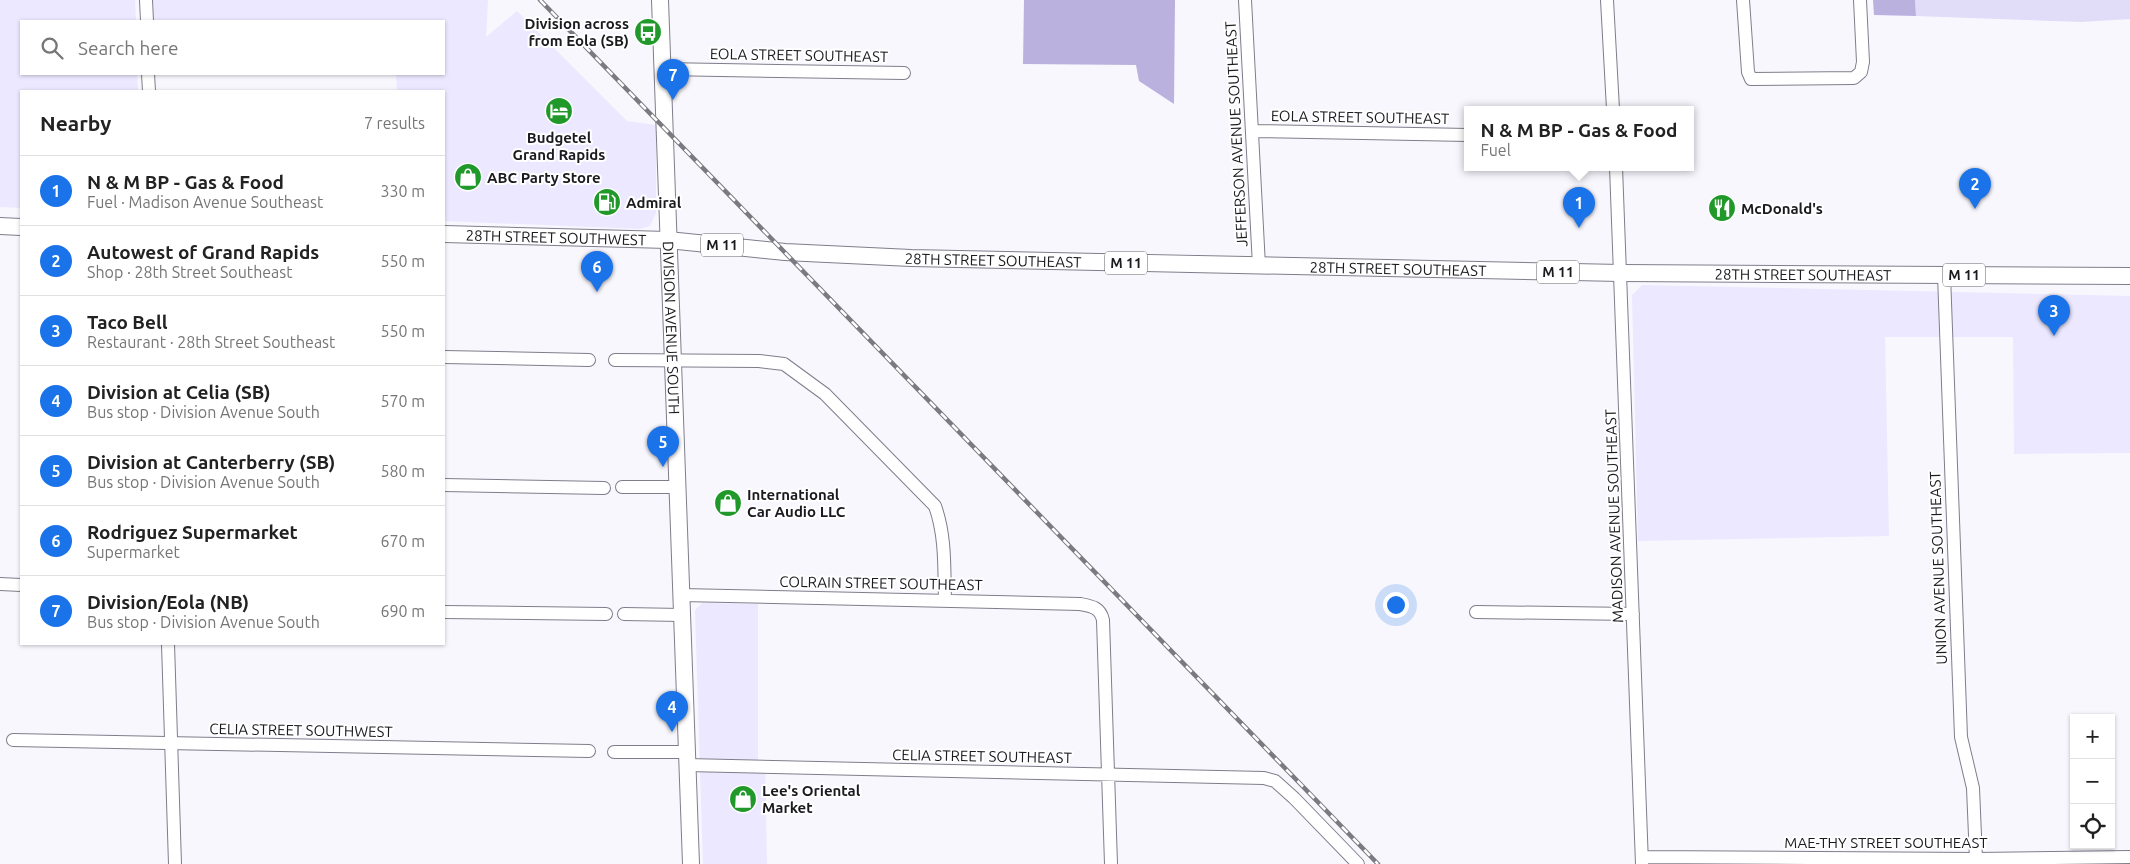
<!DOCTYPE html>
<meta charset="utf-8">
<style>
:root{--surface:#fff;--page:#f6f6f6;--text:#222;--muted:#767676;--line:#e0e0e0;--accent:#1a73e8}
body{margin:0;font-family:Ubuntu,sans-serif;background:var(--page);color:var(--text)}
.controls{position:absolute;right:15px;bottom:15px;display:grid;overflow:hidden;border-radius:0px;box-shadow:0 1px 4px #0004}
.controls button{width:45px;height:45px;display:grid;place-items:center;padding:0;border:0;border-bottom:1px solid var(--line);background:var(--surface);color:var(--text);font:25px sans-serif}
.you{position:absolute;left:1395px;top:604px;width:18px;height:18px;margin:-12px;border:4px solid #fff;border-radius:50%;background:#1a73e8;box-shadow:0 0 0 8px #1a73e833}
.badge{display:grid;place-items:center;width:32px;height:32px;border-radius:50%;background:var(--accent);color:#fff;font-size:16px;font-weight:700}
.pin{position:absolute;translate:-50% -41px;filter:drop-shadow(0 1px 2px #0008)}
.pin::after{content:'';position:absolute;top:26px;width:18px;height:15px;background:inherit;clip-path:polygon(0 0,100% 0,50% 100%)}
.popup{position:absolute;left:1464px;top:106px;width:230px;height:65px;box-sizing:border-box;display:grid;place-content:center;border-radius:0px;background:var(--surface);filter:drop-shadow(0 1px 4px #0005);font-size:16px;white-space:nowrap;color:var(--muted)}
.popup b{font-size:19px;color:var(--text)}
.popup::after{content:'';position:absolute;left:50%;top:100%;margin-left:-10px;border:10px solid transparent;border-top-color:var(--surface)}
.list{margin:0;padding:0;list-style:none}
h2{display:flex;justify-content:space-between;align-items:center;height:65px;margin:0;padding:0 20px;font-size:21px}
h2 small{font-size:16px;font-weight:400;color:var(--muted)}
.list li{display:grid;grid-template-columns:32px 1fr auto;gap:15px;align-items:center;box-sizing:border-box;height:70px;padding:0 20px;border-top:1px solid var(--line)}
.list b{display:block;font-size:19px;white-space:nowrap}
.list p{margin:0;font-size:16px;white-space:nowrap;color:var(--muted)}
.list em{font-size:16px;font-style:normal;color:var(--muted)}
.icon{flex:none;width:28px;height:28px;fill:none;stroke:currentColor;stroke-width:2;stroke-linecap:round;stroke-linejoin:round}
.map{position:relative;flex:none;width:2130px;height:864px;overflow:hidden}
.search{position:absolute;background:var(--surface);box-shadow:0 1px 4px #0004;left:20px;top:20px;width:425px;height:55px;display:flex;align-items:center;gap:12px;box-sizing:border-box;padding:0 18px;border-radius:0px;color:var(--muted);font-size:19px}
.panel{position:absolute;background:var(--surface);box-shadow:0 1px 4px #0004;left:20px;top:90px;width:425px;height:555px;border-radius:0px}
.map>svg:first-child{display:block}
</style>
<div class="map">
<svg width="2130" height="864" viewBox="0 0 2130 864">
<rect width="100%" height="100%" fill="#f8f7fe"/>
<!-- built -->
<path fill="#ece8ff" d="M0,0H135L136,21H21V74H137L138,91H21V208L0,207Z
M153,0H488L486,37L517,11L627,121L656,125V213L650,226L640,229L444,221V91H397L396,74H444V21H153Z
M1642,285L2130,296V453L2014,454L2013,337H1885L1889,536L1638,541L1632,295Z
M702,603L758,604V761H765L767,864H703L695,610Z"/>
<!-- green -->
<path fill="#e1dcf8" d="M1915,0H2130V19L2081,22L1916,16Z"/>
<!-- forest -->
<path fill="#bab1df" d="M1024,0H1175L1174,104L1139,81L1136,65L1023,64Z
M1873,0H1915L1916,16L1874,15Z"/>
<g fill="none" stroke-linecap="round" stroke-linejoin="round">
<!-- minor casing -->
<g stroke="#807d8b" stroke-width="14">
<path id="minor" d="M146,0L147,21
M1245,0L1259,266
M1607,0L1613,109
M1743,0L1748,72L1751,79L1854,78L1861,72L1863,62L1860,0
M663,69L904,73
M148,74L149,91
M1252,131L1468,135
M1616,167L1642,864
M1944,275L1961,737L1973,788L1976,859
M444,357L589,360
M615,360L759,361L784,364L825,394L935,506C946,537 944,568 945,601
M444,485L604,488
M622,487H677
M0,584L21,585
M681,595L1080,604C1091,606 1100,607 1103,620L1111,864
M444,612L606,614
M1476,612L1633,614
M624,614L682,615
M168,644L175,864
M13,740L589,751
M614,752H687
M687,765L1264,778L1275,781L1294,798L1358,864
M1642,857L1976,859L2130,857"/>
</g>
<!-- major casing -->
<g stroke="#807d8b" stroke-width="18">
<g id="major">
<path id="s1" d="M660,0L691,864"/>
<path d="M0,226L21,227"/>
<path id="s2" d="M444,234L668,240L785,252L911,258L1621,273L2130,276"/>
</g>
</g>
<!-- minor -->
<use href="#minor" stroke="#fff" stroke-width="12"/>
<!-- major -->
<use href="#major" stroke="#fff" stroke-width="16"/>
<!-- rail casing -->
<g stroke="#7b7a80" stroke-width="4.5">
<path id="rail" d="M540,0L1378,864"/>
</g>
<!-- rail -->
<use href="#rail" stroke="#fff" stroke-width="2.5" stroke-dasharray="8" stroke-linecap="butt"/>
</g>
<!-- icons -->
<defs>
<g id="bus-disc" transform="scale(1.4375)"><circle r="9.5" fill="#21992a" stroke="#fff"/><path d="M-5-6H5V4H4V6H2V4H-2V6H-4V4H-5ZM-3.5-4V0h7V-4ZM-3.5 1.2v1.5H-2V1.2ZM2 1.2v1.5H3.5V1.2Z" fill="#fff"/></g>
<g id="hotel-disc" transform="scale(1.4375)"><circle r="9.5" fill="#21992a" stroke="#fff"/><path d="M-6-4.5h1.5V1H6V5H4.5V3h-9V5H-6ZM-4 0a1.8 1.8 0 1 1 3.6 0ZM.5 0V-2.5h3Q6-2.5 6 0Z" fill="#fff"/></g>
<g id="shop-disc" transform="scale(1.4375)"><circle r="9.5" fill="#21992a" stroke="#fff"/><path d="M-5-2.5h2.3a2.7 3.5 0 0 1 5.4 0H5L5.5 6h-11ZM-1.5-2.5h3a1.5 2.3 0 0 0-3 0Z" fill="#fff"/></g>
<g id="fuel-disc" transform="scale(1.4375)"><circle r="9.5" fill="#21992a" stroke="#fff"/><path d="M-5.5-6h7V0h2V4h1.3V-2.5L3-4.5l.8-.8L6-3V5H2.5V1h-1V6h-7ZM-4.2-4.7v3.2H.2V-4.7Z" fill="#fff"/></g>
<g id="restaurant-disc" transform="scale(1.4375)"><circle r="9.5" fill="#21992a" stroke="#fff"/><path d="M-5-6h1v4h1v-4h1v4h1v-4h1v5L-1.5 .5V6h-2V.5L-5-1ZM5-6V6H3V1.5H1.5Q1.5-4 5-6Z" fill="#fff"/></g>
</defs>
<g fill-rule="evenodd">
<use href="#bus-disc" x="648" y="32"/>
<use href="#hotel-disc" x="559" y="111"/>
<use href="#shop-disc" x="468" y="177"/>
<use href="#fuel-disc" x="607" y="202"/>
<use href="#restaurant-disc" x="1722" y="208"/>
<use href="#shop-disc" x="728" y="503"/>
<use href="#shop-disc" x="743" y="799"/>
</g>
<g text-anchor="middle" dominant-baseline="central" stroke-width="4" stroke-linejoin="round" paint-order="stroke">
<!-- shield labels -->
<g fill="#fff" stroke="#5f5f62" stroke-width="1">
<rect x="701" y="233.5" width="42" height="23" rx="4"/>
<rect x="1105" y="251.5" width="42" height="23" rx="4"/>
<rect x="1537" y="260.5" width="42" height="23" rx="4"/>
<rect x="1943" y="263.5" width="42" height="23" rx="4"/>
</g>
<g font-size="14" font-weight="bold" fill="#1b1a1f">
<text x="722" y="245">M 11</text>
<text x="1126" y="263">M 11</text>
<text x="1558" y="272">M 11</text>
<text x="1964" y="275">M 11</text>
</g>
<!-- poi labels -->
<g font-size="15" font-weight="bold" fill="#1b1a1f" stroke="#fff" text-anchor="start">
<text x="629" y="23" text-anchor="end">Division across<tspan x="629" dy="17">from Eola (SB)</tspan></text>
<text x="559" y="137" text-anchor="middle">Budgetel<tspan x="559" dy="17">Grand Rapids</tspan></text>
<text x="487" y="177">ABC Party Store</text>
<text x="626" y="202">Admiral</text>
<text x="1741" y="208">McDonald's</text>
<text x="747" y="494">International<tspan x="747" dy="17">Car Audio LLC</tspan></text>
<text x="762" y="790">Lee's Oriental<tspan x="762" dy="17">Market</tspan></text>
</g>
<!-- street labels -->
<g font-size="15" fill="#1b1a1f" stroke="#fff">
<text transform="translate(799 55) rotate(1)">EOLA STREET SOUTHEAST</text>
<text transform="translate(1360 117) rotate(1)">EOLA STREET SOUTHEAST</text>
<text transform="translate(1236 134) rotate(-93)">JEFFERSON AVENUE SOUTHEAST</text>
<text stroke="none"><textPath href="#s2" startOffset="112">28TH STREET SOUTHWEST</textPath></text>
<text stroke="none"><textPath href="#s2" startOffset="550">28TH STREET SOUTHEAST</textPath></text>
<text stroke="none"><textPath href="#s2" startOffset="955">28TH STREET SOUTHEAST</textPath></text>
<text stroke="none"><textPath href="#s2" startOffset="1360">28TH STREET SOUTHEAST</textPath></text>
<text stroke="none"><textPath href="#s1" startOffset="328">DIVISION AVENUE SOUTH</textPath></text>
<text transform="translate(1614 516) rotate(-92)">MADISON AVENUE SOUTHEAST</text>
<text transform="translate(1938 568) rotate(-92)">UNION AVENUE SOUTHEAST</text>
<text transform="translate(881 583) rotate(1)">COLRAIN STREET SOUTHEAST</text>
<text transform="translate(301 730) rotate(1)">CELIA STREET SOUTHWEST</text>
<text transform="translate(982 756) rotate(1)">CELIA STREET SOUTHEAST</text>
<text x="1886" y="842">MAE-THY STREET SOUTHEAST</text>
</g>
</g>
</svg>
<div class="controls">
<button>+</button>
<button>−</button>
<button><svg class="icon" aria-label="locate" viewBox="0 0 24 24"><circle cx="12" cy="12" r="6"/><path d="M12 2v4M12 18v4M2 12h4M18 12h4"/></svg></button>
</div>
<div class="you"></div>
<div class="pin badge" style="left:1579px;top:228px">1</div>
<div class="popup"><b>N &amp; M BP - Gas &amp; Food</b>Fuel</div>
<div class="pin badge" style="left:1975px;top:209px">2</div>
<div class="pin badge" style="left:2054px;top:336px">3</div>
<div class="pin badge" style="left:672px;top:732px">4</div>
<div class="pin badge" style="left:663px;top:467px">5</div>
<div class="pin badge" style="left:597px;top:292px">6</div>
<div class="pin badge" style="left:673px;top:100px">7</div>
<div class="search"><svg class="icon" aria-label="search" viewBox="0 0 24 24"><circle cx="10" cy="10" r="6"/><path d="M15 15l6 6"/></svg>Search here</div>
<section class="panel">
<h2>Nearby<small>7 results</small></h2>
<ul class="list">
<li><span class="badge">1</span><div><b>N &amp; M BP - Gas &amp; Food</b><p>Fuel · Madison Avenue Southeast</p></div><em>330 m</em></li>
<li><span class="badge">2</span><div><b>Autowest of Grand Rapids</b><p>Shop · 28th Street Southeast</p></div><em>550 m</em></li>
<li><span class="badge">3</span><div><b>Taco Bell</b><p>Restaurant · 28th Street Southeast</p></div><em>550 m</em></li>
<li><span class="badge">4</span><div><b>Division at Celia (SB)</b><p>Bus stop · Division Avenue South</p></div><em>570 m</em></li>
<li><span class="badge">5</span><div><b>Division at Canterberry (SB)</b><p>Bus stop · Division Avenue South</p></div><em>580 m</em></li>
<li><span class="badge">6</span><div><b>Rodriguez Supermarket</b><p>Supermarket</p></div><em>670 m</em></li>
<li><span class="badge">7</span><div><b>Division/Eola (NB)</b><p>Bus stop · Division Avenue South</p></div><em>690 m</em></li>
</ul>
</section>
</div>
